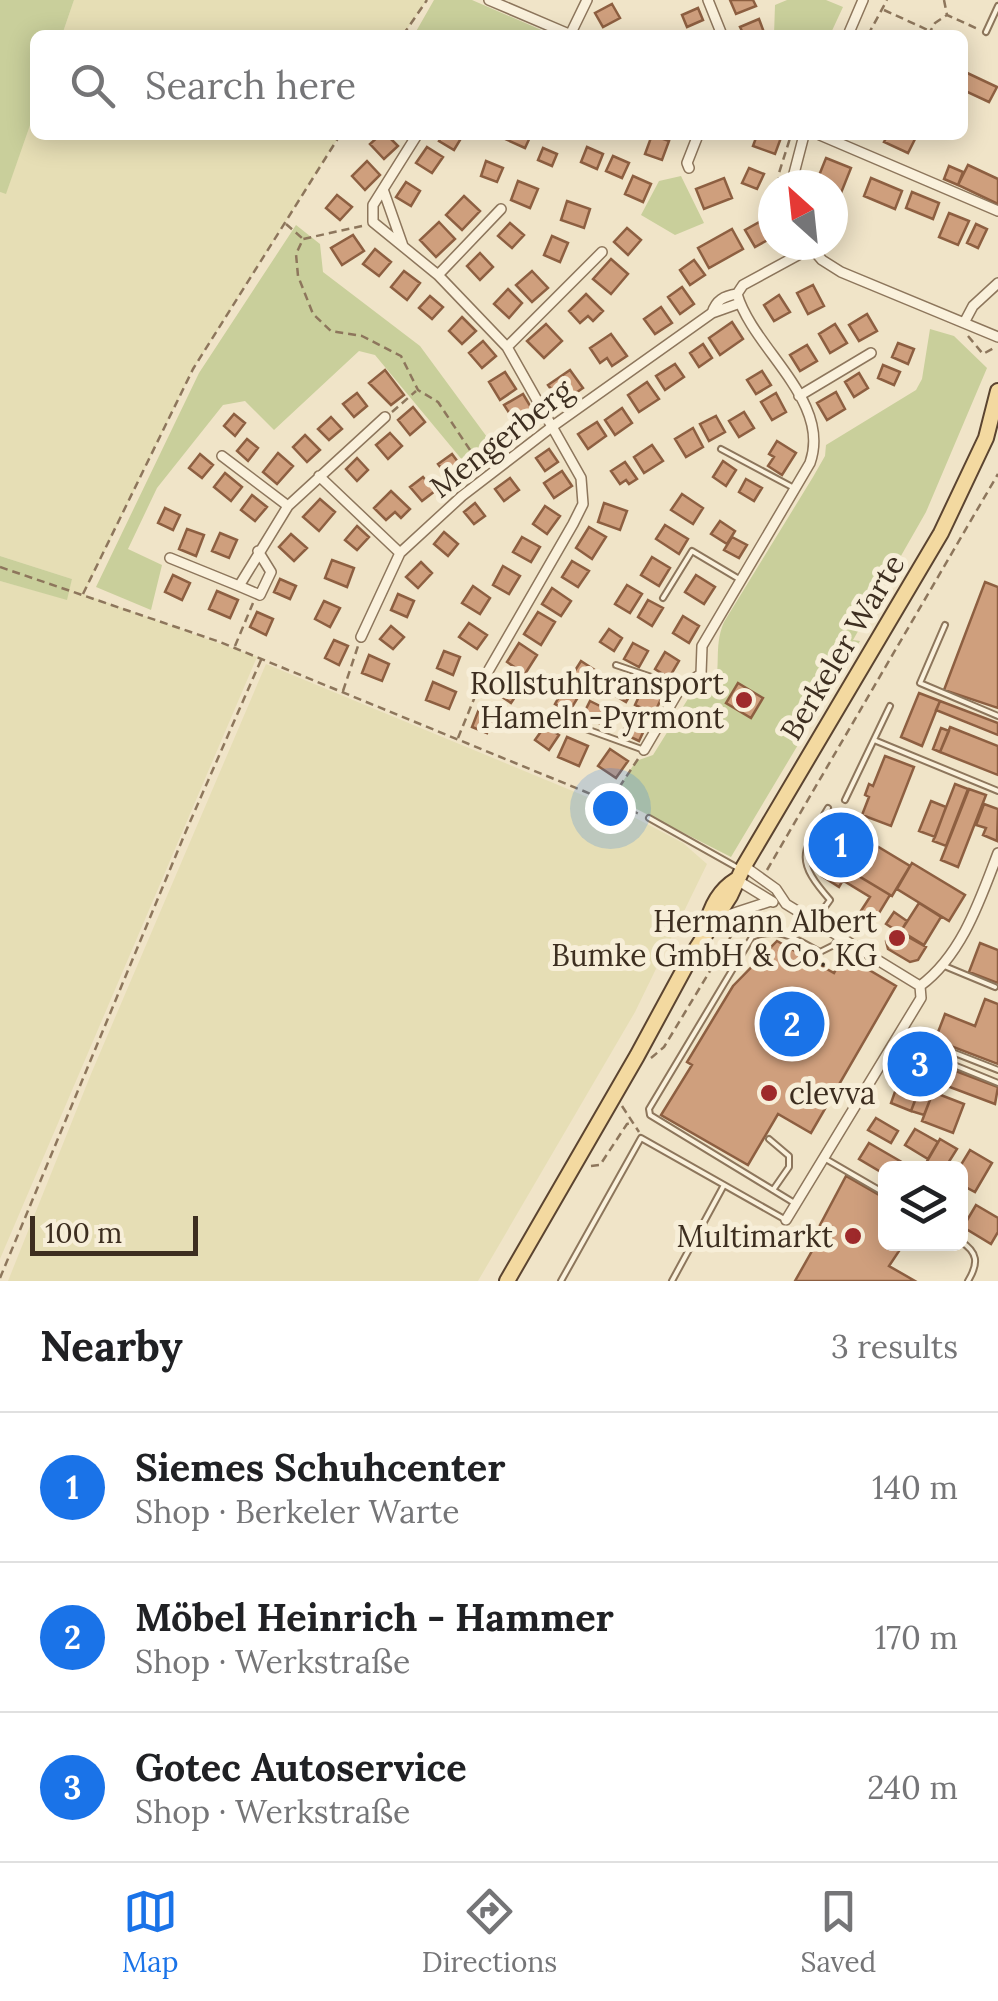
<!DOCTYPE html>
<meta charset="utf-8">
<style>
:root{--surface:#fff;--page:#f6f6f6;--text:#202124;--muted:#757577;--line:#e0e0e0;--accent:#1a73e8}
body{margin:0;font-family:Lora,serif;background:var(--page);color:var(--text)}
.controls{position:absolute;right:30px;bottom:30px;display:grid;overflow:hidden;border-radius:15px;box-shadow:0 5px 25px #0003}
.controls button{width:90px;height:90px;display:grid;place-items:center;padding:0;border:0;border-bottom:2px solid var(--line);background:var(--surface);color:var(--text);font:50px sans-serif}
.compass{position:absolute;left:758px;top:170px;width:90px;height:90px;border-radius:50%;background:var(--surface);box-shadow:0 5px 25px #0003;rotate:333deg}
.scale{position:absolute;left:30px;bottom:25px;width:168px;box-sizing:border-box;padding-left:10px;border:5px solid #3d2e20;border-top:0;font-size:28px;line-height:35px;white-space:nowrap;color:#3d2e20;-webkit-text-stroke:8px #f7eed8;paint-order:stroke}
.you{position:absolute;left:610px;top:808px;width:35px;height:35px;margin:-25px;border:8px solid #fff;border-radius:50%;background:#1a73e8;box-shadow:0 0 0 15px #1a73e833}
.badge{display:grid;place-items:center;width:65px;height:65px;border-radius:50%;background:var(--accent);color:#fff;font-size:32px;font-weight:700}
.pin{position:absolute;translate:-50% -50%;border:5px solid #fff;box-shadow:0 2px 10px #0006}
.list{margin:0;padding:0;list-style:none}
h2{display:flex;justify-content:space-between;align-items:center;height:130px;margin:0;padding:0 40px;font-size:42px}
h2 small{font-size:32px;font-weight:400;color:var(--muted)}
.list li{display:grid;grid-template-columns:65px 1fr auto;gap:30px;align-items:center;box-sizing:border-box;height:150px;padding:0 40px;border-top:2px solid var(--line)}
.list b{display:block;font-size:38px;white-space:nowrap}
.list p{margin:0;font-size:32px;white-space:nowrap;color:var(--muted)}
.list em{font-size:32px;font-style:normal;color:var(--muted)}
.icon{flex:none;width:55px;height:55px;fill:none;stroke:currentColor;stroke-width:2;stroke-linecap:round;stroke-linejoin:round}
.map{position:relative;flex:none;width:998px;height:1281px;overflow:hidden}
.search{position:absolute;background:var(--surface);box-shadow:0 5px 25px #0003;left:30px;right:30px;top:30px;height:110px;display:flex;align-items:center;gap:25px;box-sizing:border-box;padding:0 35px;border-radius:15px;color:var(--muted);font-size:38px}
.sheet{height:580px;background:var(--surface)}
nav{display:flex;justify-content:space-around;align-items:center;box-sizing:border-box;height:140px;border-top:2px solid var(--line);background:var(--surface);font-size:28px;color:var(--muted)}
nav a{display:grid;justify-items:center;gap:5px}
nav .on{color:var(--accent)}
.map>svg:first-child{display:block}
</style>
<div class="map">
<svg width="998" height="1281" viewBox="0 0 998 1281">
<rect width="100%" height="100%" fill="#f0e4c8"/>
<!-- farmland -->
<path fill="#e6deb5" d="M74,0H427L403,35H62Z
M35,111V135H340L193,369L84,594L257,657L0,1259V581L66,599L72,579L0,556V192L6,193Z
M266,664L626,813L683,843L707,864L635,1012L478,1281H8L91,1074Z"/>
<!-- green -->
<path fill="#c9cf9b" d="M0,0H74L62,35H35V111L6,194L0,192Z
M434,0H472L553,35H414Z
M787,0H826L843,7L830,35H774L775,5Z
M681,176L704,223L675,235L641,215L659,181Z
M296,225L320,244L323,272L420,346L498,452L473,473L375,355L359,351L274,430L245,401L223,405L157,488L128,549L162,565L151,610L96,587L199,373Z
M930,329L954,336L987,368L926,512L853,640L860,641L731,857L613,797L636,761L653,755L691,694L710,697C724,671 712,649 724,622L813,477L825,456L826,445L916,390L922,379Z
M0,556L72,579L67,600L0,581Z"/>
<!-- building -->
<path fill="#cf9f7d" stroke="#8d5f41" stroke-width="2.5" d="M730,0H753L756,6L736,14Z
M612,4L620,18L603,27L595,13Z
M698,8L703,20L687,27L682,15Z
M759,19L765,35H744L740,27Z
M963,71L997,87L989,102L963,90Z
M380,135H387L398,146L384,159L370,144Z
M443,135H463L454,150L439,141Z
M507,135H531L525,148L505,139Z
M652,135L669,141L662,160L645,154Z
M757,135H782L775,154L753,146Z
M888,135H917L908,153L884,142Z
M427,147L443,157L432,173L416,163Z
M587,147L603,154L597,169L581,162Z
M543,148L557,154L552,166L538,160Z
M613,156L629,163L622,178L606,171Z
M826,158L851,168L841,193L833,190V185L816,183Z
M367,161L380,175L365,190L352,176Z
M486,161L503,168L497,182L481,176Z
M968,165L998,179V204L958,185Z
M949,166L963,172L958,185L944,179Z
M749,168L764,174L757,189L742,183Z
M633,176L651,184L643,202L625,194Z
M724,178L732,198L704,209L696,189Z
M871,178L902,191L895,209L864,196Z
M518,181L538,189L530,208L511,200Z
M406,182L420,191L411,206L396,197Z
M912,192L939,203L933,219L906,208Z
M337,195L352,207L340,220L326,208Z
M464,196L480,211L462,230L446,215Z
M567,201L590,209L584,228L561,220Z
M949,213L969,221L958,245L939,237Z
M763,220L773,237L755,247L745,230Z
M439,222L455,239L436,257L420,240Z
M510,223L524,235L512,248L498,236Z
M976,224L987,229L978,248L967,243Z
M627,228L641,240L628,255L614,242Z
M732,229L743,249L709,268L698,248Z
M353,235L364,251L342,265L331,248Z
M552,236L568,243L560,262L544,255Z
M375,249L391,262L379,276L363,264Z
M480,253L493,267L480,280L467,266Z
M611,259L628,274L611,294L593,279Z
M694,260L705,275L690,285L680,270Z
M404,271L420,283L407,300L391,287Z
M532,271L548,288L532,302L516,285Z
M813,285L824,306L808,314L797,293Z
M682,287L694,304L680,314L668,297Z
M508,289L522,303L509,318L494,304Z
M586,294L603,311L593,321L588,316L580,323L569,311Z
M779,295L790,312L774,321L764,305Z
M430,296L443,307L432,319L419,308Z
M661,307L672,323L655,334L644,319Z
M867,314L877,331L859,341L849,325Z
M462,317L476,331L462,344L449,331Z
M732,322L743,339L720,355L709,338Z
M546,324L562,341L544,358L527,341Z
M835,324L847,343L830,353L819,334Z
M611,334L627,356L612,366L607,358L600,363L590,348Z
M483,341L496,356L482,368L469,353Z
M898,343L914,349L908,364L892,357Z
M703,344L712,358L699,367L690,353Z
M807,345L817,361L800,371L790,355Z
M675,364L684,377L665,390L656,376Z
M883,365L900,372L894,385L878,378Z
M385,370L404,395L391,405L369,383Z
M570,370L583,388L561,403L548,385Z
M762,371L771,385L756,394L747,380Z
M505,372L516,389L500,400L489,382Z
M859,373L868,388L854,397L845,382Z
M647,382L659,399L639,412L628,395Z
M836,392L845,409L827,420L817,403Z
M357,393L367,406L354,417L343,404Z
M776,393L786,412L772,420L761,402Z
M523,394L535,414L517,425L504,405Z
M413,407L425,422L410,435L398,420Z
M622,408L632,423L615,435L605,420Z
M744,412L754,428L739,437L729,421Z
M234,414L245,423L235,436L224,426Z
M716,416L725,432L709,441L700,424Z
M331,417L342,429L329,440L318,429Z
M597,422L606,436L588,449L578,434Z
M693,428L703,447L686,457L675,439Z
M390,433L402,446L388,459L376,445Z
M305,435L320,450L307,462L293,447Z
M247,439L258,448L248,461L237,451Z
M777,441L796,453L782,475L768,466L774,457L769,454Z
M652,445L663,461L644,473L634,457Z
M549,449L558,462L545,471L536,458Z
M278,453L293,466L277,484L263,472Z
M200,454L213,465L202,478L189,468Z
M452,454L464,470L450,480L438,464Z
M357,458L368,470L357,481L346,469Z
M723,461L736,470L726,486L713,477Z
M625,462L637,479L629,484L626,480L620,484L611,471Z
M562,471L572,486L554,498L544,483Z
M225,473L242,487L231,501L214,487Z
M423,477L435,491L422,501L410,487Z
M510,478L519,490L504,501L495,489Z
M746,479L762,488L754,501L739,492Z
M391,491L410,509L401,518L395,512L386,520L374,508Z
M682,494L703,508L693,524L671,510Z
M252,495L267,507L255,521L241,510Z
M320,499L335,512L319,531L303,517Z
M475,503L485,516L474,524L464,512Z
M604,503L627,511L620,530L598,522Z
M545,506L560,516L547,534L533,524Z
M165,508L180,515L173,530L158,523Z
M720,521L735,531L727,544L711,534Z
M665,525L688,539L679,554L656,539Z
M357,526L369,537L357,550L345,540Z
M589,527L606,537L592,559L576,548Z
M187,529L204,535L196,556L179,549Z
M444,532L458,544L448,556L434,544Z
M220,533L237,540L229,558L212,551Z
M291,534L307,548L294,561L279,547Z
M522,537L540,547L531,562L513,552Z
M732,537L747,545L739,558L724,550Z
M652,557L670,568L659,586L641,575Z
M332,560L354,568L347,587L325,578Z
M572,561L589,571L578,587L562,577Z
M421,562L432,573L418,588L406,577Z
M503,566L520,576L509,594L493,585Z
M173,575L190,583L182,600L165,592Z
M696,575L715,587L704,604L685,592Z
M280,579L296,586L290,599L274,592Z
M985,582L998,587V708L944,690Z
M627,585L642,594L630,613L615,604Z
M473,586L490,598L480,614L462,603Z
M552,588L571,601L561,616L542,604Z
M217,591L238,600L230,618L209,609Z
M398,594L414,601L407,617L391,610Z
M648,600L663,608L652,626L638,617Z
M324,601L340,608L330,627L315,619Z
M257,612L273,619L266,635L250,627Z
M538,612L555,622L541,645L524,634Z
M683,616L699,626L689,643L673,633Z
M469,623L487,635L477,649L459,637Z
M391,626L404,637L393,649L380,639Z
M609,629L622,638L614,651L600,642Z
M334,640L348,646L339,665L325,658Z
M519,643L537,655L525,674L507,662Z
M633,643L648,651L639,667L624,659Z
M444,651L460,657L453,675L437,668Z
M665,652L679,661L669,678L655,669Z
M369,655L389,664L382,681L362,673Z
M581,661L598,672L586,690L569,680Z
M508,675L523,685L511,703L496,693Z
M617,680L633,690L626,702L609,692Z
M433,682L456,692L449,709L426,700Z
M738,683L763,698L751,718L726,703Z
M563,690L577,699L569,712L555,704Z
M642,690L661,699L654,714L635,705Z
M919,693L940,701L922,746L901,737Z
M590,701L606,709L599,723L583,715Z
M940,701L998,723V735L936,710Z
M481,704L508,715L502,730L490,725L487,733L472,727Z
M629,718L646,726L639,741L622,733Z
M545,726L559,735L549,750L535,740Z
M950,727L998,746V775L940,752Z
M941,728L949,731L940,752L933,749Z
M567,737L588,746L579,766L558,757Z
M610,749L628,761L616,778L598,766Z
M885,756L914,767L891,826L862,815L869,797L865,795L869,784L873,786Z
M955,784L968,789L946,846L933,841Z
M969,789L986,795L958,867L941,860Z
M931,801L946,807L935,837L919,831Z
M984,804L998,809L997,841L983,835L986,828L976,825Z
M842,825L910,866L892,896L824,855Z
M832,860L849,870L839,887L822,876Z
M912,863L965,895L949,921L897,889Z
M850,871L890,895L873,923L859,914L870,897L844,881Z
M919,903L941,917L924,945L901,931Z
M894,912L907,921L900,933L886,924Z
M894,929L926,947L918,960L910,962L888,949L886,941Z
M777,941L834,973L844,955L896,986L811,1133L778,1114L748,1165L661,1115L692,1065L687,1062L733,986Z
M980,943L998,950V983L969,972Z
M985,999L998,1004V1064L935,1040L945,1014L975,1026Z
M916,1053L938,1061L931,1079L909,1071Z
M945,1067L998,1087L995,1104L939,1083Z
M897,1086L918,1093L911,1111L891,1103Z
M920,1087L933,1092L924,1115L911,1111Z
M933,1092L964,1104L953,1133L922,1121Z
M876,1118L898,1131L891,1143L868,1130Z
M915,1129L938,1142L928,1159L905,1145Z
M940,1139L957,1149L945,1168H935L926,1163Z
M869,1143L912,1168H886V1175L859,1159Z
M970,1150L992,1163L975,1192L960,1184L959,1168Z
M846,1176L886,1199V1244L899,1251L889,1266L915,1281H795L825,1228L820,1225Z
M976,1205L998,1218V1232L991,1244L963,1227Z"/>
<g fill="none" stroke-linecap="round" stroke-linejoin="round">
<!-- service casing -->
<g stroke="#8d765c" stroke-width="8">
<path id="service" d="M986,32L998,6
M721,449L794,488
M663,598L692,551L739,579
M945,625L920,683L998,716
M616,665L681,687
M586,729L644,750
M874,740L998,791
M845,800L890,706
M649,818L738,868
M815,921L830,900C794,859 802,852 828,808
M942,965L995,987
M901,1032L998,1070
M895,1041L998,1083
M769,1139L789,1156V1167L773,1190
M824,1158L886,1194
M796,1204L650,1115L649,1109L752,937C779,926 796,939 820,952L834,945L838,939
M960,1241C978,1252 979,1263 968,1281
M561,1281L641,1138L786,1220
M672,1281L724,1185"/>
</g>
<!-- minor casing -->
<g stroke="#8d765c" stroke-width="12">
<path id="minor" d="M489,0L571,35
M708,0L722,35
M570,35L587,0
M848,35L863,0
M417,135L373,205V222L438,275L507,347L581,478L583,504L573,524L479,687
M820,135L998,211
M689,168L687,163L698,135
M791,185L804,135
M384,192L403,246
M809,245L822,260L841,272L998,337
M438,275L501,209
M712,313L740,303
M965,321L973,306L998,283
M507,347L602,252
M799,396L871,353
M222,456L288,506
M319,476L400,553
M170,558L239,586L288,506L385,417
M239,586L260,595L271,572L258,551
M361,637L400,553L462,496L553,426L712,313C716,300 724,296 737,294
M644,750L681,687L701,674L702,646L810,463C832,401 753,349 737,294L743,285L811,248
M744,866L776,889L786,904L920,986
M737,880L773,902
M716,919L771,901
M920,986C962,955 980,900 998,853
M786,1220L921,998L920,986"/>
</g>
<!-- primary casing -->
<g stroke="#5b4430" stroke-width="18">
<path id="primary" d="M706,928C710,908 718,891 736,880
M507,1281L637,1056L689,960L730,896L744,866L941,533L986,438L998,391"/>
</g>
<!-- path -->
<path stroke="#8d765c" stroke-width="2.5" stroke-dasharray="8 5" stroke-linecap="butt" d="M944,0L947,15L978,29
M884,10L930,31
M403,35L427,0
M868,35L887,0
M928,35L935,23L947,15
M779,185V173L791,135
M286,224L302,238
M362,226L303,239L296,254L298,276L313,314L331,331L362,336L401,356L418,390L438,402L482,468
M968,336L983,354L994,348
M392,412L416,391
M0,567L220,642L642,815
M83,594L193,369L340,135
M235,646L253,603
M343,691L358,646
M458,738L476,694
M612,798L638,759
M767,870L998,474
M651,1058L664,1047L739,923
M622,1106L639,1132
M591,1166L600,1165L627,1124L631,1123
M0,1278L186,831L261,660"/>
<!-- service -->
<use href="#service" stroke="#faf1dc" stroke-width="4"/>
<!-- minor -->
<use href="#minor" stroke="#faf1dc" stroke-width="9"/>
<!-- primary -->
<use href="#primary" stroke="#f3d9a0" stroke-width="14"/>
</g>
<!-- markers -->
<g fill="#9e2a2b" stroke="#f7eed8" stroke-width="4">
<circle cx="744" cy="700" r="10"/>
<circle cx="897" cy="938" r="10"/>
<circle cx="769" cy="1093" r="10"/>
<circle cx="853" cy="1236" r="10"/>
</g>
<g text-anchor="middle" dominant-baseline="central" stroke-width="10" stroke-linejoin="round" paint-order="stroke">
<!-- street labels -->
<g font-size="30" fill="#3d2e20" stroke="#f7eed8">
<text transform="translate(501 438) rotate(-38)">Mengerberg</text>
<text transform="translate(842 647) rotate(-59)">Berkeler Warte</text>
</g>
<!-- poi labels -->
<g font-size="30" fill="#3d2e20" stroke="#f7eed8" text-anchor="end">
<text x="724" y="683">Rollstuhltransport<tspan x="724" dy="34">Hameln-Pyrmont</tspan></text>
<text x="877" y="921">Hermann Albert<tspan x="877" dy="34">Bumke GmbH &amp; Co. KG</tspan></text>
<text x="789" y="1093" text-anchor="start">clevva</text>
<text x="833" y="1236">Multimarkt</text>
</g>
</g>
</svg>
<div class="controls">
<button><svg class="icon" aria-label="layers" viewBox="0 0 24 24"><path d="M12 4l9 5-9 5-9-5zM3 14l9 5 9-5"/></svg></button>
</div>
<svg class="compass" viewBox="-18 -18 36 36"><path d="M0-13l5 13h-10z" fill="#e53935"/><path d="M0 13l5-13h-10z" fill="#757577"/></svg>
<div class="scale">100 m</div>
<div class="you"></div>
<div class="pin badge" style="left:841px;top:845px">1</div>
<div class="pin badge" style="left:792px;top:1024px">2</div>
<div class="pin badge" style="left:920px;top:1064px">3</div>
<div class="search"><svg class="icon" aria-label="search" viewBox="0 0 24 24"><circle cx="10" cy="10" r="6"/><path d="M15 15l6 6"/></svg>Search here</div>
</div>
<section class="sheet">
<h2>Nearby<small>3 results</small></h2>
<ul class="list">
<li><span class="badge">1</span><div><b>Siemes Schuhcenter</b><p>Shop · Berkeler Warte</p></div><em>140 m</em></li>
<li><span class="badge">2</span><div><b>Möbel Heinrich - Hammer</b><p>Shop · Werkstraße</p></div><em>170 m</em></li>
<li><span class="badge">3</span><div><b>Gotec Autoservice</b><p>Shop · Werkstraße</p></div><em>240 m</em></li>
</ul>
</section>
<nav>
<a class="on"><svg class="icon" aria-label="map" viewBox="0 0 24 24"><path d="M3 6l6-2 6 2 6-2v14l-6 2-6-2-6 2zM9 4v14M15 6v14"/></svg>Map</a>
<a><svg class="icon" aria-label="directions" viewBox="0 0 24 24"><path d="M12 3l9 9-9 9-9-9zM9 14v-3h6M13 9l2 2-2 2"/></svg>Directions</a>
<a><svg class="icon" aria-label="saved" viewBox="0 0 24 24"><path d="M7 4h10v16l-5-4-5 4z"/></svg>Saved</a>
</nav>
